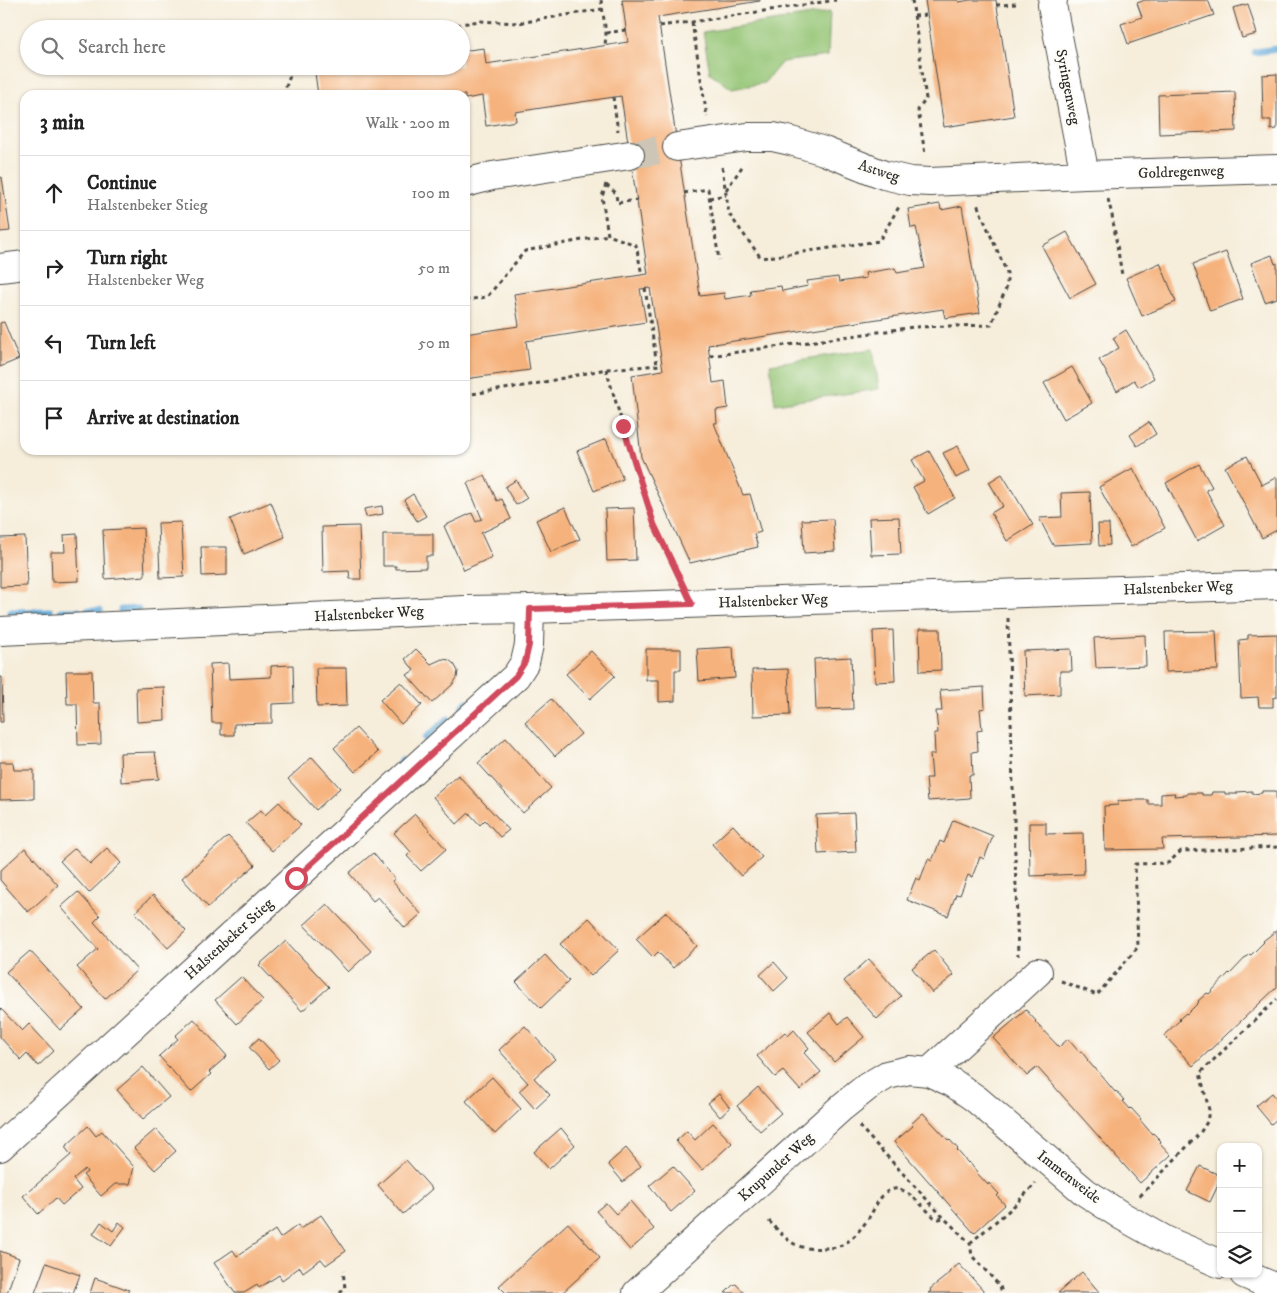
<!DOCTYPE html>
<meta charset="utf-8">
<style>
:root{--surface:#fff;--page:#f2f2f2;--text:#222;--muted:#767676;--line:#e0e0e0}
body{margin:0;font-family:"IM FELL DW Pica",serif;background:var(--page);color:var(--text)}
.controls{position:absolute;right:15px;bottom:15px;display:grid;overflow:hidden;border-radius:10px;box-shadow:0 1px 4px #0004}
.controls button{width:45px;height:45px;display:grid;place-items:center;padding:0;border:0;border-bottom:1px solid var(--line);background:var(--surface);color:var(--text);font:25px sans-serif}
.stop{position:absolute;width:15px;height:15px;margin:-11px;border:4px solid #d1495b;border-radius:50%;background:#fff}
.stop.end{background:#d1495b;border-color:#fff;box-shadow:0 1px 5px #0008}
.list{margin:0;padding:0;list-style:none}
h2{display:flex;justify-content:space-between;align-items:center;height:65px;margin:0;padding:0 20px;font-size:21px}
h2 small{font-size:16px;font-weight:400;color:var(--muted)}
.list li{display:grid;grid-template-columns:32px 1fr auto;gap:15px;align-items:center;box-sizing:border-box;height:75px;padding:0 20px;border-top:1px solid var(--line)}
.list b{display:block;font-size:19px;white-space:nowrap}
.list p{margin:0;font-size:16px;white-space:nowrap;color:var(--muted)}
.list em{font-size:16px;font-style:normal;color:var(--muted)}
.icon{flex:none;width:28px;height:28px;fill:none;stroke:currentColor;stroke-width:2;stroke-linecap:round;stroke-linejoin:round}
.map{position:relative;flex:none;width:1277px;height:1293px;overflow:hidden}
.search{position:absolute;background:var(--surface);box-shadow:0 1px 4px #0004;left:20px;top:20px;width:450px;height:55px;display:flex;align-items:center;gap:12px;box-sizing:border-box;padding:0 18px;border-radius:28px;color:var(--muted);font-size:19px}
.panel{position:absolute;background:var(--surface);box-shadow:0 1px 4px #0004;left:20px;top:90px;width:450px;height:365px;border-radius:15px}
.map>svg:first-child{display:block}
</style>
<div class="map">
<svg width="1277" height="1293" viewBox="0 0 1277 1293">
<rect width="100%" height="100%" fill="#fdfcf7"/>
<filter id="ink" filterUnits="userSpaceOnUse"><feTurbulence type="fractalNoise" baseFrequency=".02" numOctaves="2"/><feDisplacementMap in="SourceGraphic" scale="10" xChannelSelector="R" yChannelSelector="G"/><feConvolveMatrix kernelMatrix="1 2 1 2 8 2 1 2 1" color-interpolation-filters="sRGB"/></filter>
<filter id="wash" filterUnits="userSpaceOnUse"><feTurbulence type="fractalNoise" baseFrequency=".0096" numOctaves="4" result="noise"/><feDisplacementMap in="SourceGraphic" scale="20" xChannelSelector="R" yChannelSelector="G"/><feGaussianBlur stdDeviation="1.12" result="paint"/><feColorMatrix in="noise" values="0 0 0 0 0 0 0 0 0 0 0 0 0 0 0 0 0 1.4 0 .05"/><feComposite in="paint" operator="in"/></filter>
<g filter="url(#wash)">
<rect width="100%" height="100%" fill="#f6edda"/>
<!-- green -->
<path fill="#94c575" stroke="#607850" d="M830,12L828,56L782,62L764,83L732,89L710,73L703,32Z
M873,349L879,389L775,404L770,364Z"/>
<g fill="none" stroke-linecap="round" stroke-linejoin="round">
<!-- stream -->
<path stroke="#62a9d8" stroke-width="7" d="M1255,52L1277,49
M121,610L138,609
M61,611H78
M87,611H100
M10,612L50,611
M462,707L467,702
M426,738L448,719
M398,765L402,761"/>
</g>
<g id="blocks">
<!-- building -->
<path fill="#f6b27d" d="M622,0H760V1L658,17L700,296L724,293L725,299L751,295L750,290L781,286L782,291L808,286L807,281L838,277L839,282L866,278L865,273L895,268L897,273L925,268L916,227L911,228L908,209L940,204L941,210L962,206L980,313L945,318L943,309L708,345L713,383L725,381L728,408L716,410L717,423H714L743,495L750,494L761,532L754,534L758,547L690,563L641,457L632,375L663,370L650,288L640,289L646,322L526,341L530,370L465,379V334L519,326L514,294L648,274L621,96L515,112L516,121L486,126L482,96L465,99V95H318L315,73L361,66H461V51L484,48L486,64L628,42Z
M925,0H958L959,2L970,0H996L1014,116L944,127Z
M1145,0H1208L1214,15L1128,44L1121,24L1142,17L1137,3Z
M1248,4L1257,34L1242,38L1233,8Z
M1277,74V129L1271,130V120H1263L1262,75Z
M1235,92L1236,131L1159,134L1158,95Z
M2,177L10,231L0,232V178Z
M1067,232L1096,284L1070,298L1042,246Z
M1226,252L1243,299L1210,311L1193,264Z
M1272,255L1275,264L1277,263V298L1265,302L1251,263Z
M1160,263L1176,302L1142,316L1126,278Z
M4,322L19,359L0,367V323Z
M1126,330L1154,378L1139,387L1134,380L1117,391L1099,360L1119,348L1113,338Z
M1072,367L1092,403L1064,419L1044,383Z
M1149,422L1156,434L1137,446L1130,435Z
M606,439L623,479L594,491L577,451Z
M958,446L970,470L956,478L943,453Z
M929,451L955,498L928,514L913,487L924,481L912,460Z
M1247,456L1262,485L1277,477V530L1262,538L1225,467Z
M1199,464L1212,487L1206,490L1225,525L1197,541L1166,483Z
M1133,468L1165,528L1131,547L1099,487Z
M1002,474L1033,525L1007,541L991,513L1003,506L989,482Z
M485,475L497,501L502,499L511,519L481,533L492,557L464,570L444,526L472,513L476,522L482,519L467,483Z
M516,480L527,498L516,505L505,487Z
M1090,492L1092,543L1053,545L1039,518L1062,517L1061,493Z
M413,494L426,516L417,521L404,500Z
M271,502L285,537L244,554L230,519Z
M382,506L383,514L366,517L364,509Z
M565,507L580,539L551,552L536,520Z
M634,508L636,560L607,561L605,509Z
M899,517L901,554L871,555L869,518Z
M833,519L835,551L804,553L802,520Z
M181,522L184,577L160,578L158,523Z
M1098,524H1109L1110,545L1099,546Z
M359,526L361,579H350L349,571L323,572L322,527Z
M143,528L145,576L105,579L103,530Z
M77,534L79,581L52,582L51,552H65L64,535Z
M383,534H433V556H426V568L396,569V566H383Z
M25,537L27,586L0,587V538Z
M201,547H227V575L202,576Z
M919,629H940L941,670L920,671Z
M893,630L895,681L875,682L873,631Z
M1216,631L1218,670L1166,672L1165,632Z
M1277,634V697L1273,698V707H1259L1258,697L1241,698L1239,640L1248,639V635Z
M1145,635L1146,666L1096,668L1094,638Z
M733,647L735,678L699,681L697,649Z
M416,649L431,664L442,659L449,660L454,664L458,671L457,678L452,685L432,703L407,675L414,670L405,659Z
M646,649H681V670H675V701L659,702V680H646Z
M1071,649L1072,671H1060V694L1025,696L1023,651Z
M591,651L615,676L590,699L566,674Z
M851,657L853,709L816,710L814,659Z
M228,663L229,679L271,677V666L293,665L294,703L272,704V723L234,724V735H221V723H212L210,664Z
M316,668H346L347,706L317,707Z
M788,669L790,715L753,716L752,670Z
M66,671H92L93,703H100L101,744L78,745L77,704H67Z
M0,677H2L3,722H0Z
M401,682L422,705L401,724L380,700Z
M164,687L165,720L137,722L136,688Z
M984,687L985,708L980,709L982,730L977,731L978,751L972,752L973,775H969L970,798L928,801L926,778H932L930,754H935L934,733H938L936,711H942L940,690Z
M551,699L581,734L555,756L525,722Z
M356,728L378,752L355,772L334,748Z
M506,738L551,788L523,813L478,763Z
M155,752L159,779L121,782L120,753Z
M312,757L340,788L316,810L288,779Z
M0,762H13L14,770H34V799L0,800Z
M458,775L509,830L500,837L485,820L480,825L469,813L457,824L433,797Z
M1252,791V794L1262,793V791H1276L1277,836L1162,839L1163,849L1105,850L1104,806L1118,805V801L1132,800H1148V804H1161V794L1175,793L1174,796L1187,795V793H1202V795H1211L1212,792H1225V794H1237V792Z
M279,802L301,825L272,851L246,823L261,810L265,815Z
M854,813L856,852L818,854L816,815Z
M415,814L446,849L421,871L407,856L411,852L394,833Z
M953,820L993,836L984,859L980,857L972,877L968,875L960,895L956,894L948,916L907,900L916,878L920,880L928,859L932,861L940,841L944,843Z
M1029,823H1046V834L1083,833L1084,874L1030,876Z
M733,825L762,857L741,876L712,844Z
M228,836L255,865L208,907L182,878Z
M25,848L58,885L28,912L0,880V871Z
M75,848L90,864L107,848L121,863L89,893L60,861Z
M373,853L395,879L392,881L421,914L405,928L378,897L373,901L349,873Z
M78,892L100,916L94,922L137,970L105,999L77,967L98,949L61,907Z
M153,895L186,931L168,948L135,912Z
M327,904L371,951L348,972L304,925Z
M666,912L697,946L673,968L658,952L653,957L636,939Z
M589,918L619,950L591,976L560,944Z
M1277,930V987L1193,1066L1164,1035L1180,1020L1179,1019L1186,1013L1187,1014L1199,1002L1198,1001L1207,993L1209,994L1229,973L1230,974L1249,954L1251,955L1264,942L1263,941Z
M286,941L329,987L302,1011L259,965Z
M934,950L954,975L932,993L912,968Z
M30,951L84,1009L60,1030L6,972Z
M545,955L569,981L541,1008L516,982Z
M869,959L901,996L877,1019L844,981Z
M774,962L788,978L774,991L760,975Z
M241,977L263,1000L237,1024L215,1000Z
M0,1008L22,1031L29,1024L54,1051L38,1066L27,1054L21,1060L0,1037Z
M1026,1010L1036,1021L1035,1022L1059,1047L1068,1039L1079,1052L1081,1051L1088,1060H1087L1094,1068H1095L1115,1092L1116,1091L1124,1100L1123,1101L1130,1109L1131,1108L1141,1119L1140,1120L1152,1134L1153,1133L1161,1141L1160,1143L1171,1155L1140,1183L1037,1067L1027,1076L993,1038Z
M830,1013L839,1024L847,1017L864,1037L834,1062L808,1032Z
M194,1019L227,1056L209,1072L211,1074L191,1092L159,1056L178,1039L175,1036Z
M525,1026L555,1059L534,1078L550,1095L535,1109L519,1091L528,1083L499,1050Z
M794,1030L809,1048L804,1053L821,1072L800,1090L783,1071L775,1077L757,1056L785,1032L788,1036Z
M259,1038L279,1060L269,1069L249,1047Z
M143,1067L169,1097L143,1119L117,1090Z
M492,1077L521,1109L495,1134L466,1101Z
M758,1087L781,1113L760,1131L737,1106Z
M1272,1093L1277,1099V1119L1271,1124L1256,1106Z
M719,1094L730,1108L720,1117L708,1103Z
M923,1113L949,1141L950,1140L958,1149L957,1150L968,1163L969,1162L977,1172H976L988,1185L989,1183L999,1194L997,1196L1005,1205L974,1233L894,1142L913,1126L911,1124Z
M713,1123L732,1143L702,1170L676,1141L687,1131L695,1140Z
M88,1126L96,1136L102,1131L134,1167L130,1184H115L101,1196L83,1175L87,1172L85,1169L73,1179L81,1189L62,1205L56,1198L38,1214L23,1196L71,1155L65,1147Z
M561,1128L575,1145L549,1169L534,1152Z
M156,1129L176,1151L155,1170L134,1148Z
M626,1148L641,1166L623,1182L608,1164Z
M406,1160L432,1189L403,1214L378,1185Z
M673,1166L695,1191L671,1212L649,1186Z
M1200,1166L1221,1176V1179L1210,1202L1187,1191Z
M630,1201L654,1229L630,1250L596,1211L606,1203L616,1214Z
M321,1215L346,1251L326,1265L321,1259L303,1272L300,1267L282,1280L279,1275L259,1288L257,1285L244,1293H235L214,1263L233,1250L237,1256L275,1230L280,1238L298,1225L300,1229Z
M101,1222L113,1231L119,1222L125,1227L111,1246L93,1234Z
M568,1223L600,1258L562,1293H506L499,1286Z
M0,1251L19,1258L7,1293H0Z
M46,1263L80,1275L73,1293H35Z
M959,1264L986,1293H928L931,1291L930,1289L950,1273L949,1272Z
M1082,1272L1100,1293H1058Z
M95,1278L129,1290L127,1293H90Z
M736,1284L744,1293H725L733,1285Z"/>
</g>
</g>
<g filter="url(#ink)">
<use href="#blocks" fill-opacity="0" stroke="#494845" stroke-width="1"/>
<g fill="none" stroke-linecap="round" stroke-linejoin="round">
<!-- minor-tunnel -->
<path stroke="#cdc6b7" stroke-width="28" stroke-dasharray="28 14" stroke-linecap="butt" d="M630,155L677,147"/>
<!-- minor casing -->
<g stroke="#494845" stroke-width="30">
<path id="minor" d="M1053,0L1052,5L1085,175
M677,147L747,137H773L791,141L824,151L884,175L910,181L930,182L1085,175L1277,169
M465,183L492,176L630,155
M0,268L25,265
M0,631L465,610L530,609L1277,585
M929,1072L1038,972
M0,1147L516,676L525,662L529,645L530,609
M1244,1274L1277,1288
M637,1293L842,1107L867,1087L887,1075L909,1070L929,1072L953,1083L976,1099L1085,1192L1122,1216L1167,1241L1221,1264"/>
</g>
<!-- path -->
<path stroke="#494845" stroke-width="3" stroke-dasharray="4 4" stroke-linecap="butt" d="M601,0L606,33L605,46
M912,0L926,99L918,110L925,154
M996,5L1018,4
M914,16L927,15
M692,22L707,117
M659,26L692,22L836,0
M433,29L479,21L519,23L602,9
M606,33L626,30
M283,95L292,70L295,66
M613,97L618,131
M722,167L729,214L761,258L879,241L900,205
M606,184L602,197L608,235L636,245L642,275
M606,185L616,193L617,203L637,200
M726,190L744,164
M684,193L708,189L719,260
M709,198L726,195
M1108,199L1112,215L1122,275
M645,288L657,365
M465,300L487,297L525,251L608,235
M710,356L914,327L991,325L1007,286V273L977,204
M606,369L623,426L654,524L681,580
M465,395L530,385L606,369L662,365
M1008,618L1018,956
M1061,981L1097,995L1138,947L1135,864L1168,863L1181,851L1277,847
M859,1126L944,1218L970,1243L972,1256L1000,1286L1002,1293
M1140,1196L1200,1133L1207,1122L1209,1110L1200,1073L1277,999
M769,1221C788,1241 795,1251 824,1248C828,1248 832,1248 836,1247C850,1244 862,1228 870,1216C876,1206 883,1187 898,1189C909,1190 926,1210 934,1217L939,1219L944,1218
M970,1243L1012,1208L1036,1183
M340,1293L345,1288L343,1271"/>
<!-- minor -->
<use href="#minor" stroke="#fff" stroke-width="28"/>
</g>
</g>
<g fill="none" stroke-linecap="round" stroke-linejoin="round" filter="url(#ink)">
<!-- route -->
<path stroke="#d1495b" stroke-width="6" d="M296,878L516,676L525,662L529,645L530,609L692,604L654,524L623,426"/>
</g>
<g text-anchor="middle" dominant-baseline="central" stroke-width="5" stroke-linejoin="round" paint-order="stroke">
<!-- street labels -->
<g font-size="15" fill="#2b2b2b" stroke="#fdfcf7">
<text transform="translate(1068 87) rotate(79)">Syringenweg</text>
<text transform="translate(879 171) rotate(18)">Astweg</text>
<text transform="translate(1181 172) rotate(-2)">Goldregenweg</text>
<text transform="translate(1178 588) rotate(-2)">Halstenbeker Weg</text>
<text transform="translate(773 601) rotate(-2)">Halstenbeker Weg</text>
<text transform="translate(369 614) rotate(-3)">Halstenbeker Weg</text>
<text transform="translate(229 939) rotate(-42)">Halstenbeker Stieg</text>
<text transform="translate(776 1167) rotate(-42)">Krupunder Weg</text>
<text transform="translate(1069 1177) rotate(38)">Immenweide</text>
</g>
</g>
</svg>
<div class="controls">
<button>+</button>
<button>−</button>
<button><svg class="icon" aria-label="layers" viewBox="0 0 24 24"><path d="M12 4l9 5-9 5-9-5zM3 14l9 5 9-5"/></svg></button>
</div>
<div class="stop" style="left:296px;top:878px"></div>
<div class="stop end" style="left:623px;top:426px"></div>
<div class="search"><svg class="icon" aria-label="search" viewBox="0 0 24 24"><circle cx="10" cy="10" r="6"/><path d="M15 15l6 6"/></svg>Search here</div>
<section class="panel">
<h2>3 min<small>Walk · 200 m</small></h2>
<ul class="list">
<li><svg class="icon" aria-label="ahead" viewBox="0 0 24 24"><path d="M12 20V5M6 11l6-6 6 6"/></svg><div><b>Continue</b><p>Halstenbeker Stieg</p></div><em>100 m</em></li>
<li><svg class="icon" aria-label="right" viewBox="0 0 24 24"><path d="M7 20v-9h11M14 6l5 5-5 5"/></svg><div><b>Turn right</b><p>Halstenbeker Weg</p></div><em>50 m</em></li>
<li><svg class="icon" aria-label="left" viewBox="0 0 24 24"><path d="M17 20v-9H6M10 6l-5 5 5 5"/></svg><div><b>Turn left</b></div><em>50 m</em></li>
<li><svg class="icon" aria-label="arrive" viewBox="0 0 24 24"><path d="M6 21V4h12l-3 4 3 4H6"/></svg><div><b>Arrive at destination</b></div></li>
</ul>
</section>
</div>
